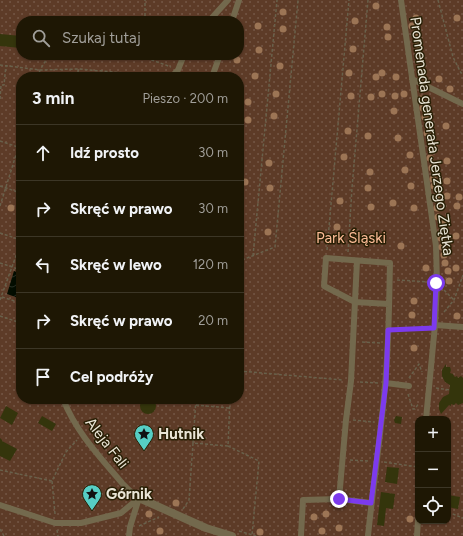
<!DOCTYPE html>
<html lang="pl">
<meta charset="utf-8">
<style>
:root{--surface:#1e1704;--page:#26200e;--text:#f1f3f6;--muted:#a19f9a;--line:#3c3626}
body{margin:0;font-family:Figtree,sans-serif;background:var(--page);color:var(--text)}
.controls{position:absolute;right:12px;bottom:12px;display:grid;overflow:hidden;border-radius:8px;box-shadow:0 1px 3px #0004}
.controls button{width:36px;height:36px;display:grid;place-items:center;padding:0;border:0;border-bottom:1px solid var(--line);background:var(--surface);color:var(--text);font:20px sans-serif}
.stop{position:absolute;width:12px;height:12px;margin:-9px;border:3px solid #7c3aed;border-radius:50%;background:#fff}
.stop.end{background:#7c3aed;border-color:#fff;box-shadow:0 1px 4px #0008}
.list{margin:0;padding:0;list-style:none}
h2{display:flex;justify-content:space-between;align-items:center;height:52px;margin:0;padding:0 16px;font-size:17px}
h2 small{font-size:13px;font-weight:400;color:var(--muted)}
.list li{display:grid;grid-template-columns:26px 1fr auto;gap:12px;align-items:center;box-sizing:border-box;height:56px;padding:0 16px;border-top:1px solid var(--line)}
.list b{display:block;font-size:15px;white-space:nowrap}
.list em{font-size:13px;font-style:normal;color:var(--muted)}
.icon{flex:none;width:22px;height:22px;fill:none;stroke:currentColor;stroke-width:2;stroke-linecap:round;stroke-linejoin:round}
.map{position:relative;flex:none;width:463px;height:536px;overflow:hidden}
.search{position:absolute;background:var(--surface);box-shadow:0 1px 3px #0004;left:16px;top:16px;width:228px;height:44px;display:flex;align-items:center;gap:10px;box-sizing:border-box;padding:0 14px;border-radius:16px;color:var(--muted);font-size:15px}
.panel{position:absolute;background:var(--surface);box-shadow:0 1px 3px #0004;left:16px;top:72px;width:228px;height:332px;border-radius:16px}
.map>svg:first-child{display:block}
</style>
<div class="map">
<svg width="463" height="536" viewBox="0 0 463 536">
<defs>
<pattern id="park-dots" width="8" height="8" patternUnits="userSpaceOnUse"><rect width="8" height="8" fill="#5d3b27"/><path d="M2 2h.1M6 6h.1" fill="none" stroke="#745746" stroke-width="1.8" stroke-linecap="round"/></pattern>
<pattern id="water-waves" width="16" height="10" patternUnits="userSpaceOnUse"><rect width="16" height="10" fill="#030d00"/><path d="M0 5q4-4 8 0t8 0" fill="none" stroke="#283024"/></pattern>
</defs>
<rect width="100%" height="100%" fill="#281f05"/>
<!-- park -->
<path fill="url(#park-dots)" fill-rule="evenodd" d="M0,0H463V536H0ZM21,21H239V55H21ZM21,77H239V399H21ZM418,419H448V521H418Z"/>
<!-- water -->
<path fill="url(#water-waves)" d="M14,271L21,274V299L7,294Z"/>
<!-- building -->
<path fill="#34350c" d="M0,34L21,36V48L0,46Z
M446,364V367H450L451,370L450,373L453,374L454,376L455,377L457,376L458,378L461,376L463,378V403L458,405L456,403L454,405L451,404V406L449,405L441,414L439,409V403L443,397L449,394L450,385L445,382L442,376V370Z
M140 406a8 8 0 1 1 16 0a8 8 0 1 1-16 0Z
M6,406L18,413L12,425L0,418Z
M42,416L56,424L52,431L38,423Z
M396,416L402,417L401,424L395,423L394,420Z
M0,438L2,440V441L17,449L10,461L0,456Z
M387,467L399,468L397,484L385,482Z
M381,492L395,494L393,509L386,508L384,526L377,525Z
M448,495L460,497L458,509L448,507Z"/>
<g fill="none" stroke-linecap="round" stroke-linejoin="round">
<!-- path -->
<path stroke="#69614b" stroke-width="1.5" stroke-dasharray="3 2" stroke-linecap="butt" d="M438,0L453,57L461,73H463
M145,21V0
M145,55L144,57L171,67
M0,65L40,70L79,69L124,73L123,77
M38,77L40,70L49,55
M76,77L79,69
M113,77L115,72
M0,99L1,85H4L6,65
M0,141L18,147
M0,186L21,193
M0,206L21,139
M0,233L21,240
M327,250L349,0
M239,251L243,252L239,303
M348,252L352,188L368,0
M253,256L277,0
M242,260L275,247L298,0
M0,263L21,270
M397,280L430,282
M444,290L454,300
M2,297L21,303
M0,300L21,242
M444,312L454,300L463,275
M0,316L21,323
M396,330L427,328
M362,342L380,343
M239,371L343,380
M409,378L419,364L422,372
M360,382L378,383
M436,388L450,390
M408,394L413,409H415L419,403
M196,405L229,408
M353,420L374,422
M193,443L196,399
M228,446L259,461L252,535
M350,460L368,461
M384,462L418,467
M0,470L52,481
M183,509L189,500L193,443L228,446L230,399
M448,512L463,518
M55,514L52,481L66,452L77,440
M139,526L159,517
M0,529L4,536
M57,530L58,536
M239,531L256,536"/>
<!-- pedestrian -->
<path stroke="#73694d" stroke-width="6" d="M401,0L436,246L437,283L435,325L426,419
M209,21L228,0
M232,21L239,0
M171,77L178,70L184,55
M212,77L220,55
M412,79L463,104
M435,325L463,327
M386,383L409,386
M63,399C76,432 100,457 122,483L129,490L139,498
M339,499L346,420L351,381L357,261
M0,505L55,523H81L121,513L139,498
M301,535L303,500L339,499L371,503
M129,536L130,527L139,498
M368,536C373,486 381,435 385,385C389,345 389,303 390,263L326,258L324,286L355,302L389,304
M417,536L418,520"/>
<!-- minor -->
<path stroke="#73694d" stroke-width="8" d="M139,498L206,528L232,536"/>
</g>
<!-- trees -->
<g fill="#9c7555">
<circle cx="376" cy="6" r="3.5"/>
<circle cx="283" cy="12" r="3.5"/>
<circle cx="416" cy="18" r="3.5"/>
<circle cx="457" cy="18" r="3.5"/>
<circle cx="355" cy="21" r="3.5"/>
<circle cx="258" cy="26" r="3.5"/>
<circle cx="412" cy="26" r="3.5"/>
<circle cx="387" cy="27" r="3.5"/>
<circle cx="283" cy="29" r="3.5"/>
<circle cx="415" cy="35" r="3.5"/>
<circle cx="388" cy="37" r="3.5"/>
<circle cx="418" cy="45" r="3.5"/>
<circle cx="353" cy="49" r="3.5"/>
<circle cx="259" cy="50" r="3.5"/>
<circle cx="237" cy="60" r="3.5"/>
<circle cx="280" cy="66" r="3.5"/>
<circle cx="421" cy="69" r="3.5"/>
<circle cx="349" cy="73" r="3.5"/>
<circle cx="382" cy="73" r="3.5"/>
<circle cx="255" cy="76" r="3.5"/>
<circle cx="376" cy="77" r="3.5"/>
<circle cx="396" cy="77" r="3.5"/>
<circle cx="439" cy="79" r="3.5"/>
<circle cx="450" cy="89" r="3.5"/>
<circle cx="276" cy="94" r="3.5"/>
<circle cx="382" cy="94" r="3.5"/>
<circle cx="404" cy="94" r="3.5"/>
<circle cx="351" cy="96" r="3.5"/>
<circle cx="395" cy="96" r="3.5"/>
<circle cx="371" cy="97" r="3.5"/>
<circle cx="421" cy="99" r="3.5"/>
<circle cx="248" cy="102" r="3.5"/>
<circle cx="423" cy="108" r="3.5"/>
<circle cx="394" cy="111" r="3.5"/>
<circle cx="274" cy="116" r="3.5"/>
<circle cx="425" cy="117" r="3.5"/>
<circle cx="248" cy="120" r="3.5"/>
<circle cx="446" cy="126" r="3.5"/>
<circle cx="348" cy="131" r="3.5"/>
<circle cx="427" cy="133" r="3.5"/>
<circle cx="368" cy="136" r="3.5"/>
<circle cx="398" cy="138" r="3.5"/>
<circle cx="434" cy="145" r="3.5"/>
<circle cx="410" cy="155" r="3.5"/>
<circle cx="344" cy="157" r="3.5"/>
<circle cx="430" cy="158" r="3.5"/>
<circle cx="447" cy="161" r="3.5"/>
<circle cx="269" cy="163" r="3.5"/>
<circle cx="432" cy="168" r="3.5"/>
<circle cx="405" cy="170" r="3.5"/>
<circle cx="370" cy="172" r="3.5"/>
<circle cx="433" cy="179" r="3.5"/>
<circle cx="447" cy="181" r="3.5"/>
<circle cx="245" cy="182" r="3.5"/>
<circle cx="411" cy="186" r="3.5"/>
<circle cx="434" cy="186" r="3.5"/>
<circle cx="270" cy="188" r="3.5"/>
<circle cx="368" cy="188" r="3.5"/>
<circle cx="447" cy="196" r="3.5"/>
<circle cx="459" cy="197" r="3.5"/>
<circle cx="436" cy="198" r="3.5"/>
<circle cx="340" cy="201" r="3.5"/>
<circle cx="393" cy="203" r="3.5"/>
<circle cx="457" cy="206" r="3.5"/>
<circle cx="371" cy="207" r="3.5"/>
<circle cx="11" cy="208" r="3.5"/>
<circle cx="414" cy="208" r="3.5"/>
<circle cx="437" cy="208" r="3.5"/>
<circle cx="438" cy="217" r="3.5"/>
<circle cx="445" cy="222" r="3.5"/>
<circle cx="337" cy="227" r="3.5"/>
<circle cx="268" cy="232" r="3.5"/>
<circle cx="456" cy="236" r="3.5"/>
<circle cx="441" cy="238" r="3.5"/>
<circle cx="401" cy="246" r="3.5"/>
<circle cx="442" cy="247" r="3.5"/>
<circle cx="444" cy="255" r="3.5"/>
<circle cx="445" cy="263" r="3.5"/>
<circle cx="426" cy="268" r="3.5"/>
<circle cx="456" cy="268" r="3.5"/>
<circle cx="448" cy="271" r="3.5"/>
<circle cx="449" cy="281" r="3.5"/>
<circle cx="414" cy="301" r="3.5"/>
<circle cx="412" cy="315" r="3.5"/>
<circle cx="457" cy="316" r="3.5"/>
<circle cx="414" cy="348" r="3.5"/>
<circle cx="176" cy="503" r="3.5"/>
<circle cx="149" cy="514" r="3.5"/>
<circle cx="326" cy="514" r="3.5"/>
<circle cx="314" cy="517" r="3.5"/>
<circle cx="410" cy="519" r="3.5"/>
<circle cx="339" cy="528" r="3.5"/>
<circle cx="160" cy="531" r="3.5"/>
<circle cx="322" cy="531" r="3.5"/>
<circle cx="260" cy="532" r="3.5"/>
</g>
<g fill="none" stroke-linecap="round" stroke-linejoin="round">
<!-- route -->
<path stroke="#7c3aed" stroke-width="5" d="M339,499L371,503L386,383L388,330L434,328L436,283"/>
</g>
<!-- icons -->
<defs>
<g id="sight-pin" transform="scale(1)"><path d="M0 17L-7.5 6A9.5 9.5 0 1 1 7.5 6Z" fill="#56cec4" stroke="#281f05"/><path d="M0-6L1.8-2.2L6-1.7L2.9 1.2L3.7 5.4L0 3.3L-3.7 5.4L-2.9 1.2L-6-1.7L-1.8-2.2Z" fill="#111"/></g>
</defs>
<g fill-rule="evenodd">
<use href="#sight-pin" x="144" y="434"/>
<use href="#sight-pin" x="92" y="494"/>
</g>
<g text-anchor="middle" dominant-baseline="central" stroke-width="3" stroke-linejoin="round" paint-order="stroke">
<!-- street labels -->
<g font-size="15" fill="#eae5d6" stroke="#281f05">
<text transform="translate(432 136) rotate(82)">Promenada generała Jerzego Ziętka</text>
<text transform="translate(107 443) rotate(52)">Aleja Fali</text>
</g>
<!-- park labels -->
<g font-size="15" fill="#fbbb96" stroke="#281f05">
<text x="351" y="238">Park Śląski</text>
</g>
<!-- poi labels -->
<g font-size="15" font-weight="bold" fill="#eae5d6" stroke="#281f05" text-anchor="start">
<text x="158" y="434">Hutnik</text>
<text x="106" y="494">Górnik</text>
</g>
</g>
</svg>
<div class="controls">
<button>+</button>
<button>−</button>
<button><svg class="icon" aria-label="locate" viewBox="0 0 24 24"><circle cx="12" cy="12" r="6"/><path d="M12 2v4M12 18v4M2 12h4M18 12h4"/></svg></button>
</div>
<div class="stop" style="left:436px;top:283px"></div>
<div class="stop end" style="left:339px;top:499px"></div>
<div class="search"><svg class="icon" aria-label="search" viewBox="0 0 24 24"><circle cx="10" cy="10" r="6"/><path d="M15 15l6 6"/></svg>Szukaj tutaj</div>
<section class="panel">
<h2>3 min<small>Pieszo · 200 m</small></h2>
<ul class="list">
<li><svg class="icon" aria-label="ahead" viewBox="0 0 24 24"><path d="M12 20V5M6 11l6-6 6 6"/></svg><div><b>Idź prosto</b></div><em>30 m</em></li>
<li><svg class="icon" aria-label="right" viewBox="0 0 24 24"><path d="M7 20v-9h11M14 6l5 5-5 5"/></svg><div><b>Skręć w prawo</b></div><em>30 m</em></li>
<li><svg class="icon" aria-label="left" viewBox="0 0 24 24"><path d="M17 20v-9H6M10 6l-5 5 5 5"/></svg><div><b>Skręć w lewo</b></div><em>120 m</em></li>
<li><svg class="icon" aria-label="right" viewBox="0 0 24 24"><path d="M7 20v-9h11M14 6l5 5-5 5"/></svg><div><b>Skręć w prawo</b></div><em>20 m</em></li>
<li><svg class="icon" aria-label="arrive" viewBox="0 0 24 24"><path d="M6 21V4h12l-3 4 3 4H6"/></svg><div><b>Cel podróży</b></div></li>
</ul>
</section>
</div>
